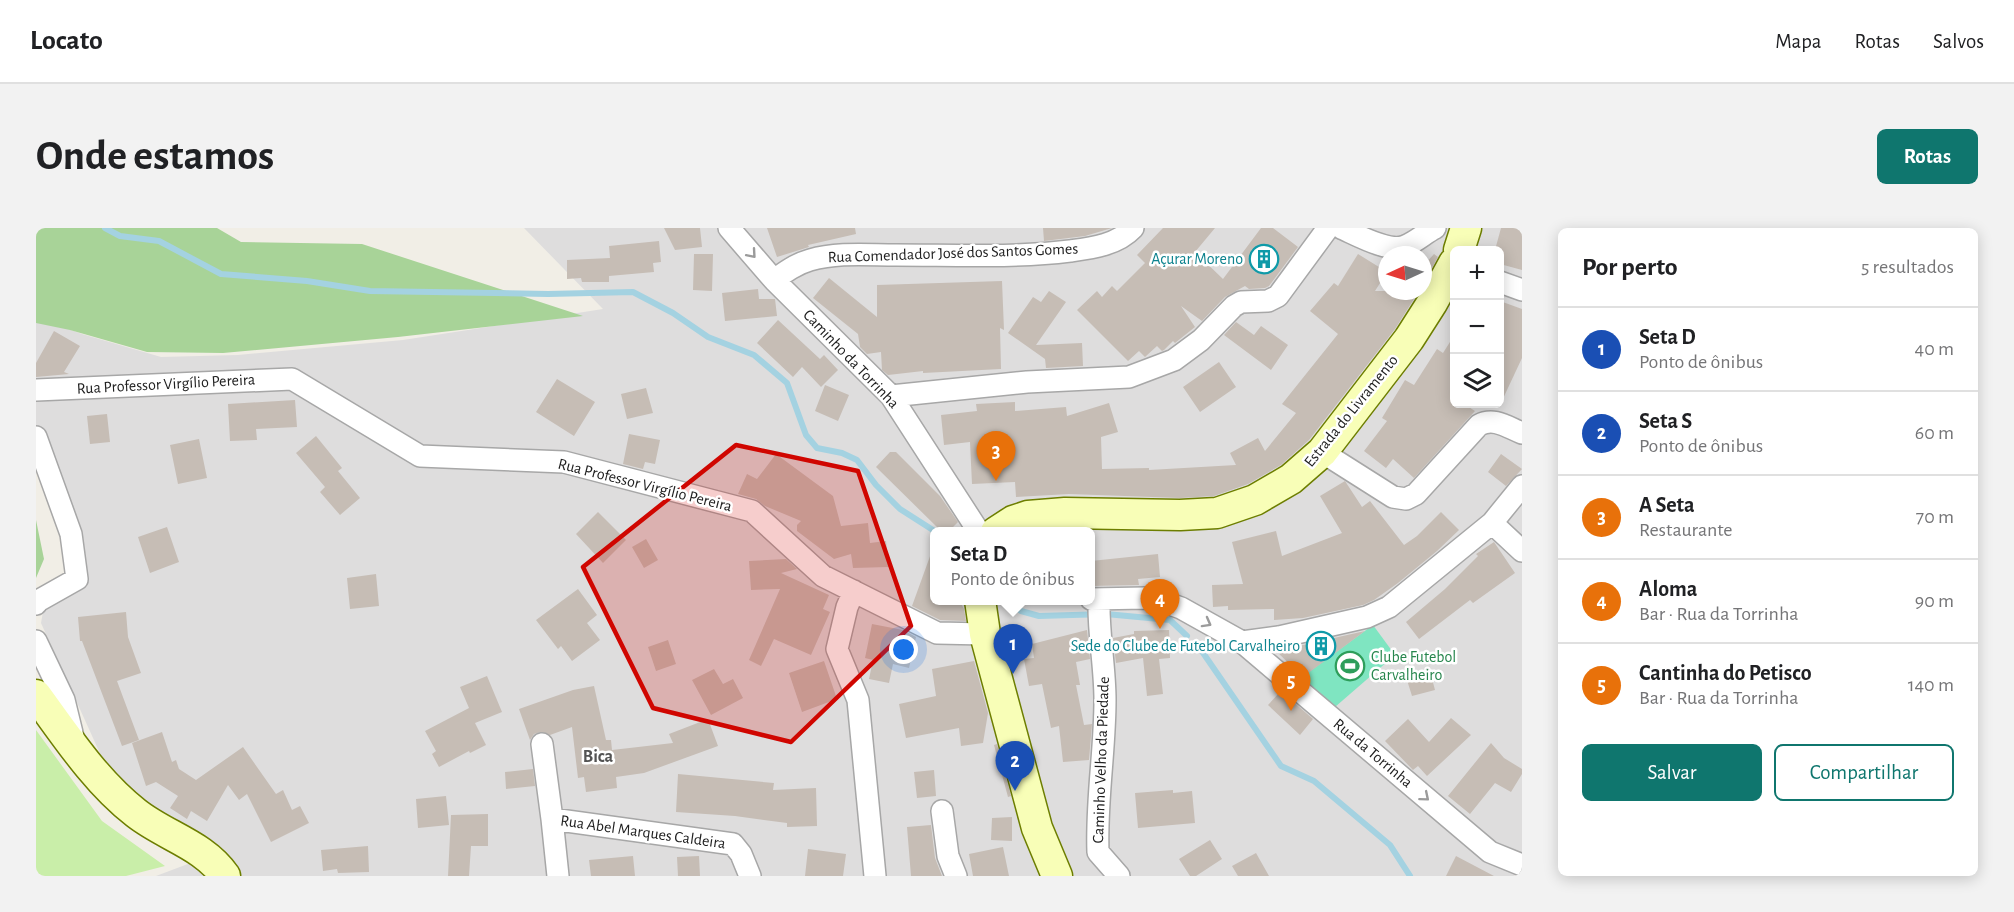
<!DOCTYPE html>
<html lang="pt">
<meta charset="utf-8">
<style>
:root{--surface:#fff;--page:#f2f2f2;--text:#202124;--muted:#757577;--line:#e0e0e0;--accent:#0f766e}
body{margin:0;font-family:"Alegreya Sans",sans-serif;background:var(--page);color:var(--text)}
.controls{position:absolute;right:18px;top:18px;display:grid;overflow:hidden;border-radius:9px;box-shadow:0 3px 15px #0003}
.controls button{width:54px;height:54px;display:grid;place-items:center;padding:0;border:0;border-bottom:2px solid var(--line);background:var(--surface);color:var(--text);font:30px sans-serif}
.compass{position:absolute;left:1342px;top:18px;width:54px;height:54px;border-radius:50%;background:var(--surface);box-shadow:0 3px 15px #0003;rotate:266deg}
.you{position:absolute;left:868px;top:422px;width:21px;height:21px;margin:-15px;border:4px solid #fff;border-radius:50%;background:#1a73e8;box-shadow:0 0 0 9px #1a73e833}
.badge{display:grid;place-items:center;width:39px;height:39px;border-radius:50%;background:var(--accent);color:#fff;font-size:20px;font-weight:700}
.pin{position:absolute;translate:-50% -50px;filter:drop-shadow(0 2px 3px #0008)}
.pin::after{content:'';position:absolute;top:32px;width:21px;height:18px;background:inherit;clip-path:polygon(0 0,100% 0,50% 100%)}
.popup{position:absolute;left:894px;top:299px;width:165px;height:78px;box-sizing:border-box;display:grid;place-content:center;border-radius:9px;background:var(--surface);filter:drop-shadow(0 2px 4px #0005);font-size:20px;white-space:nowrap;color:var(--muted)}
.popup b{font-size:22px;color:var(--text)}
.popup::after{content:'';position:absolute;left:50%;top:100%;margin-left:-12px;border:12px solid transparent;border-top-color:var(--surface)}
.list{margin:0;padding:0;list-style:none}
h2{display:flex;justify-content:space-between;align-items:center;height:78px;margin:0;padding:0 24px;font-size:26px}
h2 small{font-size:20px;font-weight:400;color:var(--muted)}
.list li{display:grid;grid-template-columns:39px 1fr auto;gap:18px;align-items:center;box-sizing:border-box;height:84px;padding:0 24px;border-top:2px solid var(--line)}
.list b{display:block;font-size:22px;white-space:nowrap}
.list p{margin:0;font-size:20px;white-space:nowrap;color:var(--muted)}
.list em{font-size:20px;font-style:normal;color:var(--muted)}
.actions{display:flex;gap:12px;padding:18px 24px}
.actions a{flex:1;padding:14px 0;border:2px solid var(--accent);border-radius:9px;text-align:center;font-size:21px;color:var(--accent)}
.actions .main{background:var(--accent);color:#fff}
.icon{flex:none;width:33px;height:33px;fill:none;stroke:currentColor;stroke-width:2;stroke-linecap:round;stroke-linejoin:round}
.map{position:relative;flex:none;width:1486px;height:648px;overflow:hidden;border-radius:9px}
header{display:flex;align-items:center;gap:36px;box-sizing:border-box;height:84px;padding:0 30px;background:var(--surface);border-bottom:2px solid var(--line)}
header strong{font-size:28px}
nav{display:flex;gap:33px;margin-inline-start:auto;font-size:21px}
.intro{display:flex;align-items:center;justify-content:space-between;box-sizing:border-box;height:144px;padding:0 36px}
h1{margin:0;font-size:42px}
.button{padding:15px 27px;border-radius:9px;background:var(--accent);color:#fff;font-size:21px;font-weight:700}
main{display:flex;gap:36px;padding:0 36px}
aside{flex:1;background:var(--surface);border-radius:9px;box-shadow:0 3px 15px #0003}
.map>svg:first-child{display:block}
</style>
<header>
<strong>Locato</strong>
<nav><a>Mapa</a><a>Rotas</a><a>Salvos</a></nav>
</header>
<div class="intro"><h1>Onde estamos</h1><a class="button">Rotas</a></div>
<main>
<div class="map">
<svg width="1486" height="648" viewBox="0 0 1486 648">
<rect width="100%" height="100%" fill="#f1eee6"/>
<!-- residential -->
<path fill="#dedddd" fill-rule="evenodd" d="M488,0H1486V648H120L181,625L81,563L5,395L10,367L40,347L0,208V89L46,106L125,129L202,127L367,112L567,81ZM1418,22H1464V176H1418ZM1351,27H1387V63H1351ZM899,304H1055V372H899Z"/>
<!-- grass -->
<path fill="#c9eea9" d="M0,502L66,593L129,638L90,648H0Z"/>
<!-- forest -->
<path fill="#a8d398" d="M0,0H181L205,14L326,16L547,88L362,109L187,125L111,124L34,102L0,95Z
M0,292L8,331L0,350Z"/>
<!-- pitch -->
<path fill="#7fe5c1" d="M1337,397L1359,427L1299,479L1266,449Z"/>
<g fill="none" stroke-linecap="round" stroke-linejoin="round">
<!-- stream -->
<path stroke="#a4d2e1" stroke-width="6" d="M69,0L84,8L123,13L185,46L271,53L334,63L512,66L597,64L637,85L672,109L718,127L751,155L770,207L781,220L806,225L821,232L840,257L864,281L900,304
M969,372L985,383L1003,388L1070,386L1134,392L1151,408
M1163,419L1245,538L1278,553L1354,617L1374,648"/>
</g>
<!-- building -->
<path fill="#c6bdb5" d="M628,0H664L666,19L639,22Z
M731,0H819L820,6L772,17L773,19L741,29Z
M1007,0H1076L1049,8L1008,13Z
M1127,0H1179L1159,24L1187,51L1225,0H1237L1262,19L1233,58L1229,60L1213,61L1209,58L1189,69L1166,93L1145,78L1159,99L1139,115L1137,113L1128,122L1126,123L1121,118L1109,129L1103,123L1092,133L1041,82L1061,63L1066,69L1076,58L1081,63L1109,35L1101,27Z
M1465,0H1486V42L1464,36V22H1459Z
M623,13L625,34L617,35L618,44L573,48V54H546L545,50L531,51V32L574,30L573,18Z
M658,26H677L676,63L657,62Z
M1322,26L1351,44L1339,63H1383L1359,101L1273,212L1245,237L1212,256L1178,268L1144,270L1033,266L980,269L979,254L936,256L934,214L908,217L905,187L941,183L940,176L979,174V183L1030,179L1031,188L1073,175L1082,204L1065,209L1066,241L1113,240V242L1200,237L1194,225L1222,210L1229,223L1260,185L1246,176L1302,106L1274,83L1298,55L1302,58Z
M1398,26L1402,29L1387,56V38Z
M793,50L841,89V57L966,53L968,102L964,100L965,141L887,145V143L852,147L846,142L845,124L831,126L824,119L822,106L777,70Z
M722,61L723,71H739L741,88L689,93L686,65Z
M1013,63L1030,74L1000,117L1046,115L1047,138L1010,140L1009,131L972,105L997,69L1005,74Z
M1464,73L1486,81V130L1464,177Z
M742,92L784,131L788,127L802,142L785,159L766,139L757,149L721,115Z
M1200,94L1218,107L1225,98L1252,117L1235,142L1188,107Z
M18,103L44,118L28,144L33,146L0,149V135Z
M1419,106V176H1428L1439,183L1378,250L1357,231L1350,240L1328,223L1351,193L1346,190L1369,152L1378,157L1401,121L1407,125Z
M1183,134L1200,159L1164,184L1147,159Z
M521,151L559,174L538,208L500,184Z
M789,157L813,167L802,193L779,183Z
M610,160L617,185L591,191L585,166Z
M259,172L261,199L220,201L221,212L194,213L192,176Z
M71,186L74,214L54,216L51,188Z
M593,206L624,212L619,236L609,234L607,241L587,236Z
M280,208L306,240L302,243L324,270L304,287L284,264L289,259L260,225Z
M163,211L171,250L142,256L134,217Z
M854,224H860L904,268L922,294L913,303H905L840,239Z
M740,226L797,268L805,298L832,295L834,315L850,313L853,339L817,340L815,326L798,331L761,303V297L765,293L729,278L720,271L702,266L711,246L721,251Z
M1465,226L1486,241L1470,258L1452,244Z
M1309,253L1326,279L1334,273L1368,317L1381,308L1405,284L1423,302L1401,323L1362,355L1338,372L1327,377L1267,390L1238,392V381L1192,382V378L1177,379L1176,357L1207,356L1196,314L1240,303L1246,328L1306,305L1284,268Z
M562,284L590,312L567,335L540,306Z
M131,299L143,334L114,345L102,309Z
M610,311L622,332L608,340L596,319Z
M1458,314L1479,345L1437,375L1434,372L1383,411L1370,394L1409,361L1442,328L1440,326Z
M897,320H899V372H923L928,381L930,393L904,392L876,378Z
M1122,326L1124,349L1102,351L1103,357L1055,358V333Z
M750,331L761,341L745,345L793,367L787,381L794,384L775,427L738,411L725,438L713,432L744,361L715,362L713,333Z
M340,346L343,378L314,381L311,350Z
M542,361L561,387L551,395L564,412L536,433L525,418L522,421L500,392Z
M90,384L92,409L105,445L81,453L103,512L86,518L46,413H44L42,389Z
M836,396L867,402L880,409L873,440L857,436L853,455L833,451L837,432L829,430Z
M1051,402L1054,431L1040,434L1044,457H1040L1048,497L1056,496L1053,532L1027,534L1023,498L1015,500L1006,456L993,458L988,431L998,430L996,416Z
M1133,402L1134,430L1123,431L1127,466L1111,468L1107,430L1080,435L1077,410L1098,406V403Z
M1329,403L1267,449L1240,423L1258,419Z
M632,412L640,436L620,443L612,419Z
M788,433L801,471L766,484L753,445Z
M938,433L952,485L947,515L925,518L923,500L870,510L863,476L900,468L896,441Z
M678,441L687,456L697,451L707,470L675,487L656,452Z
M1394,443L1399,462L1376,468L1370,449Z
M451,448L466,484L439,495L450,517L434,525L433,523L403,539L396,526L400,523L389,503L433,480L424,459Z
M558,458L570,512H575L576,522L637,515L633,506L672,491L682,518L608,545L580,549L581,560L550,564L548,549L542,550L536,499L514,507L504,504L498,506L494,512L483,481L537,462Z
M1245,463L1277,491L1264,507L1232,477Z
M1415,490L1435,507L1391,548L1382,538L1377,542L1349,513L1372,491L1393,514Z
M126,504L136,534L140,532L143,541L160,552L207,519L240,566L247,562L256,582L264,578L273,595L235,614L211,566L203,572L192,557L171,593L155,583L151,591L134,580L142,568L120,554L110,558L96,515Z
M1455,515L1468,530L1486,541V546L1475,564L1459,555L1434,586L1412,568Z
M961,516L975,568L972,569L958,517Z
M497,541L499,558L470,561L469,544Z
M898,542L900,568L881,570L878,544Z
M642,546L738,555L737,562L780,560L781,598L751,599V595L699,588L640,584Z
M1137,562V565L1156,563L1159,595L1102,600L1099,565Z
M410,568L413,597L382,600L380,571Z
M452,586V618H435L433,648H412L415,587Z
M976,589V613L955,612L956,590Z
M895,597L899,630L906,648H875L871,599Z
M1174,612L1186,631L1160,648H1154L1143,631Z
M332,618L333,644L302,645L301,641L287,643L285,622Z
M967,619L973,648H937L933,626Z
M772,621L810,626L807,648H769Z
M1220,625L1233,648H1202L1196,638Z
M597,628L599,648H555L553,632Z
M663,628L664,648H642L641,629Z
M1420,628L1458,648H1410Z"/>
<g fill="none" stroke-linecap="round" stroke-linejoin="round">
<!-- street casing -->
<g stroke="#a7a7a7" stroke-width="24">
<path id="street" d="M693,0L738,52L855,168L943,304
M1305,0C1321,7 1353,25 1369,18C1380,14 1389,5 1399,0
M738,52C749,44 760,36 774,32C802,24 831,27 860,27C918,27 977,30 1034,23C1056,20 1081,17 1097,0
M1464,54L1486,62
M0,162L256,151L384,228L528,234L716,283L787,348L901,405L949,406
M855,168L991,154L1093,149L1138,132L1165,112L1198,78L1205,74L1232,73L1242,68L1292,0
M0,209L35,306L41,351L2,373L0,376
M1286,224L1357,269L1370,271L1380,266L1443,197C1458,189 1471,199 1486,205
M1456,295L1486,323
M818,363L811,379L801,421L822,472L839,648
M1055,371L1109,370L1128,374L1145,380L1206,414L1454,624L1486,637
M1063,371C1062,405 1069,438 1069,472C1069,523 1060,573 1062,624L1083,648
M0,413L28,472L38,513
M1206,414L1243,409L1331,389L1353,379L1456,295L1486,258
M506,516L516,591L522,648
M906,583L912,628L920,648
M516,591L697,616L705,626L714,648"/>
</g>
<!-- secondary casing -->
<g stroke="#6d7e00" stroke-width="33">
<path id="secondary" d="M1423,22L1430,0
M960,304L977,293L992,288L1029,285L1144,287L1181,285L1219,272L1255,251L1286,224L1373,111L1396,75L1418,35
M944,372L949,406L1001,600L1021,648
M0,467C30,508 60,554 100,585C129,608 168,617 189,648"/>
</g>
<!-- street -->
<use href="#street" stroke="#fff" stroke-width="21"/>
<!-- secondary -->
<use href="#secondary" stroke="#f8feb7" stroke-width="30"/>
</g>
<!-- one-way arrows -->
<defs><path id="oneway-chevron" d="M-2-3.5L2.5 0L-2 3.5" fill="none" stroke-width="1.6" stroke-linecap="round" stroke-linejoin="round" transform="scale(1.5)"/></defs>
<g stroke="#9b9b9b">
<use href="#oneway-chevron" transform="translate(716 26) rotate(49)"/>
<use href="#oneway-chevron" transform="translate(1171 395) rotate(29)"/>
<use href="#oneway-chevron" transform="translate(1389 569) rotate(40)"/>
</g>
<!-- marked area -->
<path fill="#d00600" fill-opacity="0.2" stroke="#d00600" stroke-width="4.5" stroke-linejoin="round" d="M700,217L822,243L875,398L755,514L617,480L547,339Z"/>
<!-- icons -->
<defs>
<g id="building-ring" transform="scale(1.5)"><circle r="9.5" fill="#fff" stroke="#0f9aa8" stroke-width="1.5"/><path d="M-4-6H4V6H1V3H-1V6H-4ZM-2.5-4.3h1.7v1.8h-1.7ZM.8-4.3h1.7v1.8H.8ZM-2.5-1h1.7V.8h-1.7ZM.8-1h1.7V.8H.8Z" fill="#0f9aa8"/></g>
<g id="stadium-ring" transform="scale(1.5)"><circle r="9.5" fill="#fff" stroke="#2e9e5b" stroke-width="1.5"/><path d="M0-5a6.5 5 0 1 0 0 10a6.5 5 0 1 0 0-10ZM-3.5-1.8h7v3.6h-7Z" fill="#2e9e5b"/></g>
</defs>
<g fill-rule="evenodd">
<use href="#building-ring" x="1228" y="31"/>
<use href="#building-ring" x="1285" y="418"/>
<use href="#stadium-ring" x="1314" y="438"/>
</g>
<g text-anchor="middle" dominant-baseline="central" stroke-width="5" stroke-linejoin="round" paint-order="stroke">
<!-- street labels -->
<g font-size="16" fill="#202020" stroke="#fff">
<text transform="translate(917 25) rotate(-2)">Rua Comendador José dos Santos Gomes</text>
<text transform="translate(815 131) rotate(46)">Caminho da Torrinha</text>
<text transform="translate(130 156) rotate(-3)">Rua Professor Virgílio Pereira</text>
<text transform="translate(1315 183) rotate(-51)">Estrada do Livramento</text>
<text transform="translate(609 257) rotate(14)">Rua Professor Virgílio Pereira</text>
<text transform="translate(1337 525) rotate(40)">Rua da Torrinha</text>
<text transform="translate(1065 532) rotate(-88)">Caminho Velho da Piedade</text>
<text transform="translate(607 604) rotate(8)">Rua Abel Marques Caldeira</text>
</g>
<!-- culture labels -->
<g font-size="16" fill="#0d838f" stroke="#fff" text-anchor="end">
<text x="1207" y="31">Açurar Moreno</text>
<text x="1264" y="418">Sede do Clube de Futebol Carvalheiro</text>
</g>
<!-- leisure labels -->
<g font-size="16" fill="#27864d" stroke="#fff" text-anchor="start">
<text x="1335" y="429">Clube Futebol<tspan x="1335" dy="18">Carvalheiro</tspan></text>
</g>
<!-- neighbourhood labels -->
<g font-size="18" font-weight="bold" fill="#535353" stroke="#fff">
<text x="562" y="529">Bica</text>
</g>
</g>
</svg>
<div class="controls">
<button>+</button>
<button>−</button>
<button><svg class="icon" aria-label="layers" viewBox="0 0 24 24"><path d="M12 4l9 5-9 5-9-5zM3 14l9 5 9-5"/></svg></button>
</div>
<svg class="compass" viewBox="-18 -18 36 36"><path d="M0-13l5 13h-10z" fill="#e53935"/><path d="M0 13l5-13h-10z" fill="#757577"/></svg>
<div class="you"></div>
<div class="pin badge" style="left:977px;top:446px;background:#1a4fb4">1</div>
<div class="popup"><b>Seta D</b>Ponto de ônibus</div>
<div class="pin badge" style="left:979px;top:563px;background:#1a4fb4">2</div>
<div class="pin badge" style="left:960px;top:253px;background:#e8710a">3</div>
<div class="pin badge" style="left:1124px;top:401px;background:#e8710a">4</div>
<div class="pin badge" style="left:1255px;top:483px;background:#e8710a">5</div>
</div>
<aside>
<h2>Por perto<small>5 resultados</small></h2>
<ul class="list">
<li><span class="badge" style="background:#1a4fb4">1</span><div><b>Seta D</b><p>Ponto de ônibus</p></div><em>40 m</em></li>
<li><span class="badge" style="background:#1a4fb4">2</span><div><b>Seta S</b><p>Ponto de ônibus</p></div><em>60 m</em></li>
<li><span class="badge" style="background:#e8710a">3</span><div><b>A Seta</b><p>Restaurante</p></div><em>70 m</em></li>
<li><span class="badge" style="background:#e8710a">4</span><div><b>Aloma</b><p>Bar · Rua da Torrinha</p></div><em>90 m</em></li>
<li><span class="badge" style="background:#e8710a">5</span><div><b>Cantinha do Petisco</b><p>Bar · Rua da Torrinha</p></div><em>140 m</em></li>
</ul>
<div class="actions"><a class="main">Salvar</a><a>Compartilhar</a></div>
</aside>
</main>
